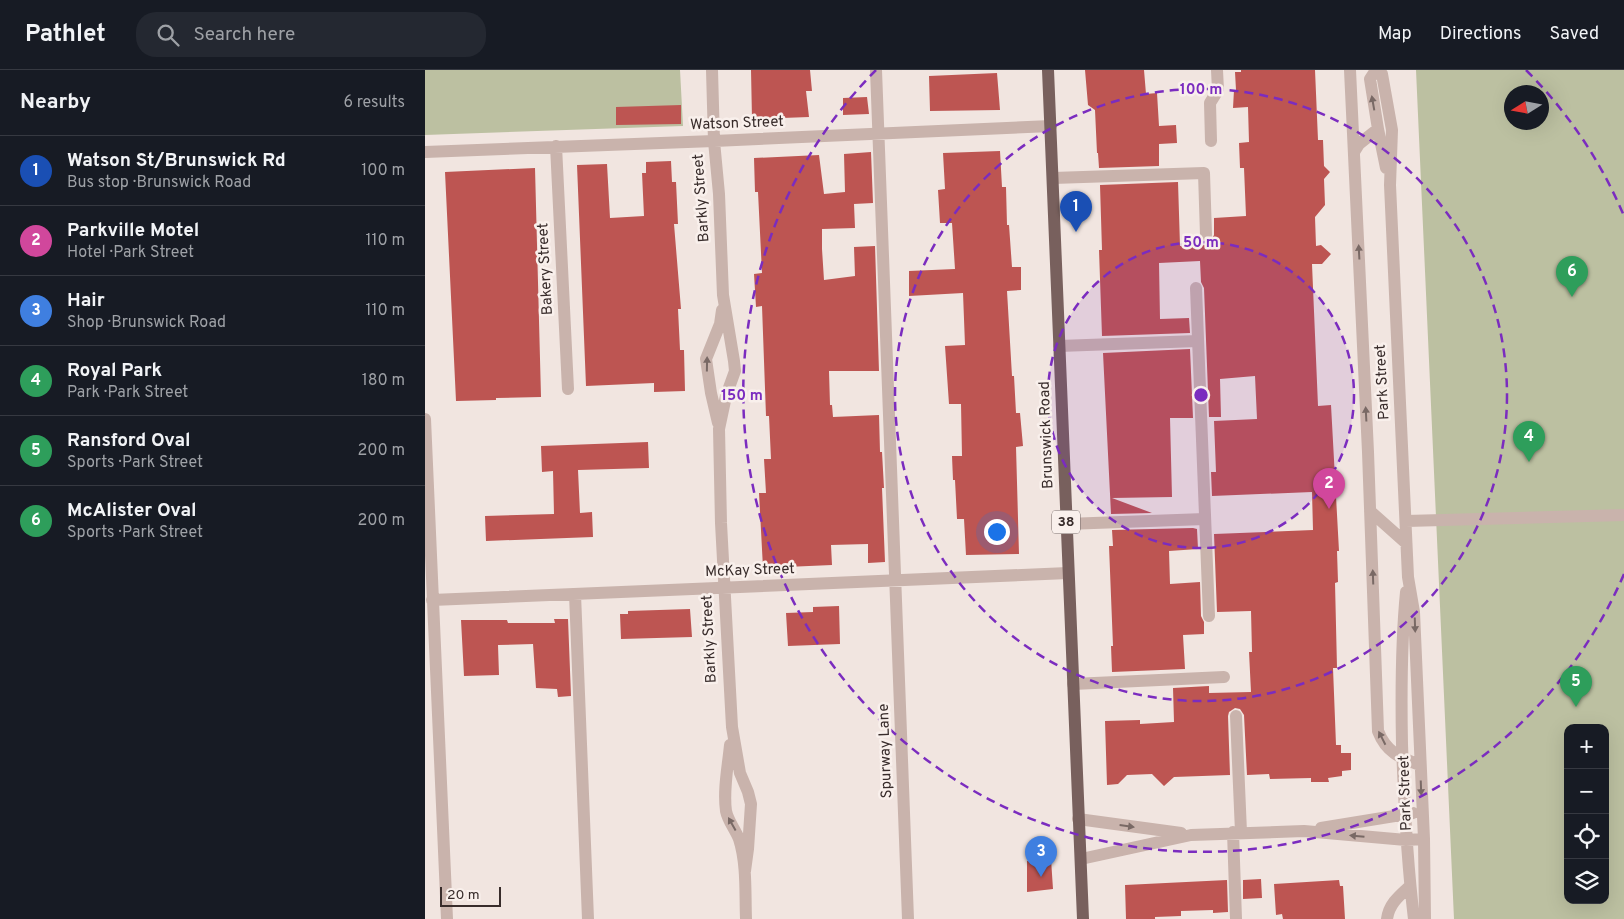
<!DOCTYPE html>
<meta charset="utf-8">
<style>
:root{--surface:#171b24;--page:#242831;--text:#f1f3f6;--muted:#9ea1a6;--line:#363941;--accent:#0f766e}
body{margin:0;font-family:Overpass,sans-serif;background:var(--page);color:var(--text)}
.controls{position:absolute;right:15px;bottom:15px;display:grid;overflow:hidden;border-radius:10px;box-shadow:0 5px 20px #0002}
.controls button{width:45px;height:45px;display:grid;place-items:center;padding:0;border:0;border-bottom:1px solid var(--line);background:var(--surface);color:var(--text);font:25px sans-serif}
.compass{position:absolute;left:1079px;top:15px;width:45px;height:45px;border-radius:50%;background:var(--surface);box-shadow:0 5px 20px #0002;rotate:259deg}
.scale{position:absolute;left:15px;bottom:12px;width:61px;box-sizing:border-box;padding-left:5px;border:2px solid #382c2b;border-top:0;font-size:14px;line-height:18px;white-space:nowrap;color:#382c2b;-webkit-text-stroke:4px #f9f0ec;paint-order:stroke}
.you{position:absolute;left:571px;top:461px;width:18px;height:18px;margin:-12px;border:4px solid #fff;border-radius:50%;background:#1a73e8;box-shadow:0 0 0 8px #1a73e833}
.badge{display:grid;place-items:center;width:32px;height:32px;border-radius:50%;background:var(--accent);color:#fff;font-size:16px;font-weight:700}
.pin{position:absolute;translate:-50% -41px;filter:drop-shadow(0 1px 2px #0008)}
.pin::after{content:'';position:absolute;top:26px;width:18px;height:15px;background:inherit;clip-path:polygon(0 0,100% 0,50% 100%)}
.list{margin:0;padding:0;list-style:none}
h2{display:flex;justify-content:space-between;align-items:center;height:65px;margin:0;padding:0 20px;font-size:21px}
h2 small{font-size:16px;font-weight:400;color:var(--muted)}
.list li{display:grid;grid-template-columns:32px 1fr auto;gap:15px;align-items:center;box-sizing:border-box;height:70px;padding:0 20px;border-top:1px solid var(--line)}
.list b{display:block;font-size:19px;white-space:nowrap}
.list p{margin:0;font-size:16px;white-space:nowrap;color:var(--muted)}
.list em{font-size:16px;font-style:normal;color:var(--muted)}
.icon{flex:none;width:28px;height:28px;fill:none;stroke:currentColor;stroke-width:2;stroke-linecap:round;stroke-linejoin:round}
.map{position:relative;flex:none;width:1199px;height:849px;overflow:hidden}
header{display:flex;align-items:center;gap:30px;box-sizing:border-box;height:70px;padding:0 25px;background:var(--surface);border-bottom:1px solid var(--line)}
header strong{font-size:24px}
nav{display:flex;gap:28px;margin-inline-start:auto;font-size:18px}
.search{width:350px;height:45px;background:var(--page);display:flex;align-items:center;gap:12px;box-sizing:border-box;padding:0 18px;border-radius:20px;color:var(--muted);font-size:19px}
main{display:flex}
aside{flex:1;background:var(--surface)}
.map>svg:first-child{display:block}
</style>
<header>
<strong>Pathlet</strong>
<div class="search"><svg class="icon" aria-label="search" viewBox="0 0 24 24"><circle cx="10" cy="10" r="6"/><path d="M15 15l6 6"/></svg>Search here</div>
<nav><a>Map</a><a>Directions</a><a>Saved</a></nav>
</header>
<main>
<aside>
<h2>Nearby<small>6 results</small></h2>
<ul class="list">
<li><span class="badge" style="background:#1a4fb4">1</span><div><b>Watson St/Brunswick Rd</b><p>Bus stop · Brunswick Road</p></div><em>100 m</em></li>
<li><span class="badge" style="background:#d1479c">2</span><div><b>Parkville Motel</b><p>Hotel · Park Street</p></div><em>110 m</em></li>
<li><span class="badge" style="background:#3f7fe0">3</span><div><b>Hair</b><p>Shop · Brunswick Road</p></div><em>110 m</em></li>
<li><span class="badge" style="background:#2e9e5b">4</span><div><b>Royal Park</b><p>Park · Park Street</p></div><em>180 m</em></li>
<li><span class="badge" style="background:#2e9e5b">5</span><div><b>Ransford Oval</b><p>Sports · Park Street</p></div><em>200 m</em></li>
<li><span class="badge" style="background:#2e9e5b">6</span><div><b>McAlister Oval</b><p>Sports · Park Street</p></div><em>200 m</em></li>
</ul>
</aside>
<div class="map">
<svg width="1199" height="849" viewBox="0 0 1199 849">
<rect width="100%" height="100%" fill="#f1e5e0"/>
<!-- green -->
<path fill="#bcc0a1" fill-rule="evenodd" d="M0,0H255L258,56L0,65Z
M991,0H1199V849H1029ZM1086,22H1116V52H1086ZM1143,658H1180V830H1143Z"/>
<!-- building -->
<path fill="#bd5552" d="M326,0H385L387,21H381L384,47L327,49Z
M660,0H719L721,24L732,23L734,56L751,55L752,73L734,74V96L674,98L673,83H672L670,40L663,35Z
M816,0H890L893,70H898L899,96L905,102L899,109L900,135L890,147L891,176L896,175L906,184L897,194H887L893,336L906,335L914,481H912L913,512L910,513L912,598H908L911,675H916V683H926V700L917,701V706L903,708L904,712H886V708L845,709L844,704L822,705L819,645L815,639L810,638L804,642L803,646L805,705L749,707L739,716L727,704L702,705L693,714L682,715L680,651L715,650V654L749,652L748,618L784,616V623L826,622L824,582H827L826,541L792,542L789,464L888,460L887,422L787,426L786,402H791L789,351L832,349L830,306L795,309L796,347H784L779,218L776,212L775,191L734,193L735,249L764,248L765,263L677,266L674,180H677L675,115L753,112L755,176L786,175V171L789,165V148L821,146L819,98H815L814,73L824,72L823,37L808,38L809,20H811L810,2H816Z
M572,3L575,40L505,41L504,6Z
M442,27L444,44L418,45V28Z
M256,35V54L191,55V37Z
M575,81L577,117H581L582,155H584L587,197H596V220L582,221L587,306H589L591,343H595L598,376L591,377L594,484L541,485L539,449H532L530,410H528L527,386H537L536,334H524L520,276L540,275L538,223L484,226V201L530,199L527,153H515L513,120L520,119L518,83Z
M446,82L448,133L429,134L430,158L397,159V179L399,210L430,206L429,177L450,176L454,301H404L405,335H407L408,347L454,345L455,382H457L459,418H457L460,492L443,493V474L406,475L407,495L338,498L334,423H341L339,389H346L344,346H341L337,236L331,237L329,204L337,203L333,122H330L329,88L394,85L399,124L420,122L419,84Z
M246,91L247,112H251L253,154H249L256,239H253L255,280H259L260,321L229,322V313L161,316L152,95L182,94L185,148L219,146L217,103H221V92Z
M110,98L116,327L71,328V330L31,331L20,102Z
M765,279L768,348H745L747,427L687,428L727,443L686,444L678,283Z
M223,372L224,398L153,400L155,443L167,442L168,467L61,471L60,446L129,444L128,401L117,402L116,376Z
M768,458L772,459L773,479L744,481L745,514L775,512L776,546L779,552V564L758,565L760,599L687,602L686,576H688L684,476H688L687,460Z
M414,536L415,574L363,576L361,543L388,542V537Z
M265,539L267,567L196,569L195,544H203V541Z
M129,549H143L146,626L133,627L132,619L111,618L108,574L73,575L74,605L39,606L36,550H82L83,553H130Z
M626,789L628,819L602,822V791Z
M836,809L837,828L818,829V810Z
M802,810L803,842L788,843V840L756,841V846L730,847V849H701L700,815Z
M914,810L915,816H918L920,849H858L857,844L851,845L849,814Z"/>
<g fill="none" stroke-linecap="round" stroke-linejoin="round">
<!-- minor -->
<path stroke="#c9b3ac" stroke-width="12" d="M287,0L289,71L294,124L298,225L309,291L310,301L301,326L294,359L296,453L307,657L315,703L323,722L326,734L323,779L320,801
M451,0L483,849
M925,0L943,382L953,661C961,682 975,688 995,695
M951,0L957,4L967,60L965,115L983,507L989,542L999,769L1000,849
M951,0L945,9L953,59L961,98
M786,71L785,33L793,20L792,0
M131,76L143,319
M0,82L289,71L626,56
M929,82L934,74L953,59
M628,108L779,103L781,165
M771,218L784,546
M634,276L773,271
M0,349L22,849
M293,353L286,323L281,289L295,254L297,240
M945,441L981,473
M981,451L1199,445
M641,454L780,449
M981,522C976,573 976,623 977,674C979,733 982,791 989,849
M150,524L163,849
M7,530L643,503
M648,614L799,607
M811,646L816,762
M305,675C303,696 298,720 301,741C303,751 310,759 314,769C322,794 320,823 321,849
M653,749L756,763
M896,758L988,743
M808,762L811,849
M656,789L766,765L879,761L981,770L999,769
M962,849C964,834 974,826 985,816"/>
<!-- major -->
<path stroke="#78605d" stroke-width="12" d="M623,0L658,849"/>
</g>
<!-- one-way arrows -->
<defs><path id="oneway-solid" d="M-6-.8H1V-3.2L6.5 0L1 3.2V.8H-6Z" transform="scale(1.25)"/></defs>
<g fill="#796965">
<use href="#oneway-solid" transform="translate(948 33) rotate(-100)"/>
<use href="#oneway-solid" transform="translate(934 182) rotate(-93)"/>
<use href="#oneway-solid" transform="translate(282 294) rotate(-89)"/>
<use href="#oneway-solid" transform="translate(941 344) rotate(-93)"/>
<use href="#oneway-solid" transform="translate(948 507) rotate(-92)"/>
<use href="#oneway-solid" transform="translate(990 555) rotate(88)"/>
<use href="#oneway-solid" transform="translate(957 668) rotate(-117)"/>
<use href="#oneway-solid" transform="translate(996 718) rotate(88)"/>
<use href="#oneway-solid" transform="translate(307 754) rotate(-119)"/>
<use href="#oneway-solid" transform="translate(702 756) rotate(8)"/>
<use href="#oneway-solid" transform="translate(932 766) rotate(-175)"/>
</g>
<!-- distance rings -->
<circle cx="776" cy="325" r="153" fill="#7b2cbf" fill-opacity=".12"/>
<g fill="none" stroke="#7b2cbf" stroke-width="2.5" stroke-dasharray="9 6">
<circle cx="776" cy="325" r="153"/>
<circle cx="776" cy="325" r="306"/>
<path d="M1199 504A459 459 0 1 1 451 0M1101 0A459 459 0 0 1 1199 146"/>
</g>
<g text-anchor="middle" dominant-baseline="central" stroke-width="5" stroke-linejoin="round" paint-order="stroke">
<!-- shield labels -->
<rect fill="#f9f0ec" stroke="#726765" stroke-width="1" x="627" y="440.5" width="28" height="23" rx="4"/>
<g font-size="14" font-weight="bold" fill="#382c2b">
<text x="641" y="452">38</text>
</g>
<!-- street labels -->
<g font-size="15" fill="#382c2b" stroke="#f9f0ec">
<text transform="translate(312 54) rotate(-2)">Watson Street</text>
<text transform="translate(277 128) rotate(-94)">Barkly Street</text>
<text transform="translate(121 199) rotate(-93)">Bakery Street</text>
<text transform="translate(958 312) rotate(-93)">Park Street</text>
<text transform="translate(622 365) rotate(-92)">Brunswick Road</text>
<text transform="translate(325 501) rotate(-2)">McKay Street</text>
<text transform="translate(285 569) rotate(-93)">Barkly Street</text>
<text transform="translate(461 681) rotate(-92)">Spurway Lane</text>
<text transform="translate(981 723) rotate(-92)">Park Street</text>
</g>
</g>
<circle cx="776" cy="325" r="8" fill="#7b2cbf" stroke="#f9f0ec" stroke-width="2.5"/>
<g font-size="15" text-anchor="middle" font-weight="bold" fill="#7b2cbf" stroke="#f9f0ec" stroke-width="5" stroke-linejoin="round" paint-order="stroke">
<text x="776" y="24">100 m</text>
<text x="776" y="177">50 m</text>
<text x="317" y="330">150 m</text>
</g>
</svg>
<div class="controls">
<button>+</button>
<button>−</button>
<button><svg class="icon" aria-label="locate" viewBox="0 0 24 24"><circle cx="12" cy="12" r="6"/><path d="M12 2v4M12 18v4M2 12h4M18 12h4"/></svg></button>
<button><svg class="icon" aria-label="layers" viewBox="0 0 24 24"><path d="M12 4l9 5-9 5-9-5zM3 14l9 5 9-5"/></svg></button>
</div>
<svg class="compass" viewBox="-18 -18 36 36"><path d="M0-13l5 13h-10z" fill="#e53935"/><path d="M0 13l5-13h-10z" fill="#9ea1a6"/></svg>
<div class="scale">20 m</div>
<div class="you"></div>
<div class="pin badge" style="left:651px;top:162px;background:#1a4fb4">1</div>
<div class="pin badge" style="left:904px;top:439px;background:#d1479c">2</div>
<div class="pin badge" style="left:616px;top:807px;background:#3f7fe0">3</div>
<div class="pin badge" style="left:1104px;top:392px;background:#2e9e5b">4</div>
<div class="pin badge" style="left:1151px;top:637px;background:#2e9e5b">5</div>
<div class="pin badge" style="left:1147px;top:227px;background:#2e9e5b">6</div>
</div>
</main>
